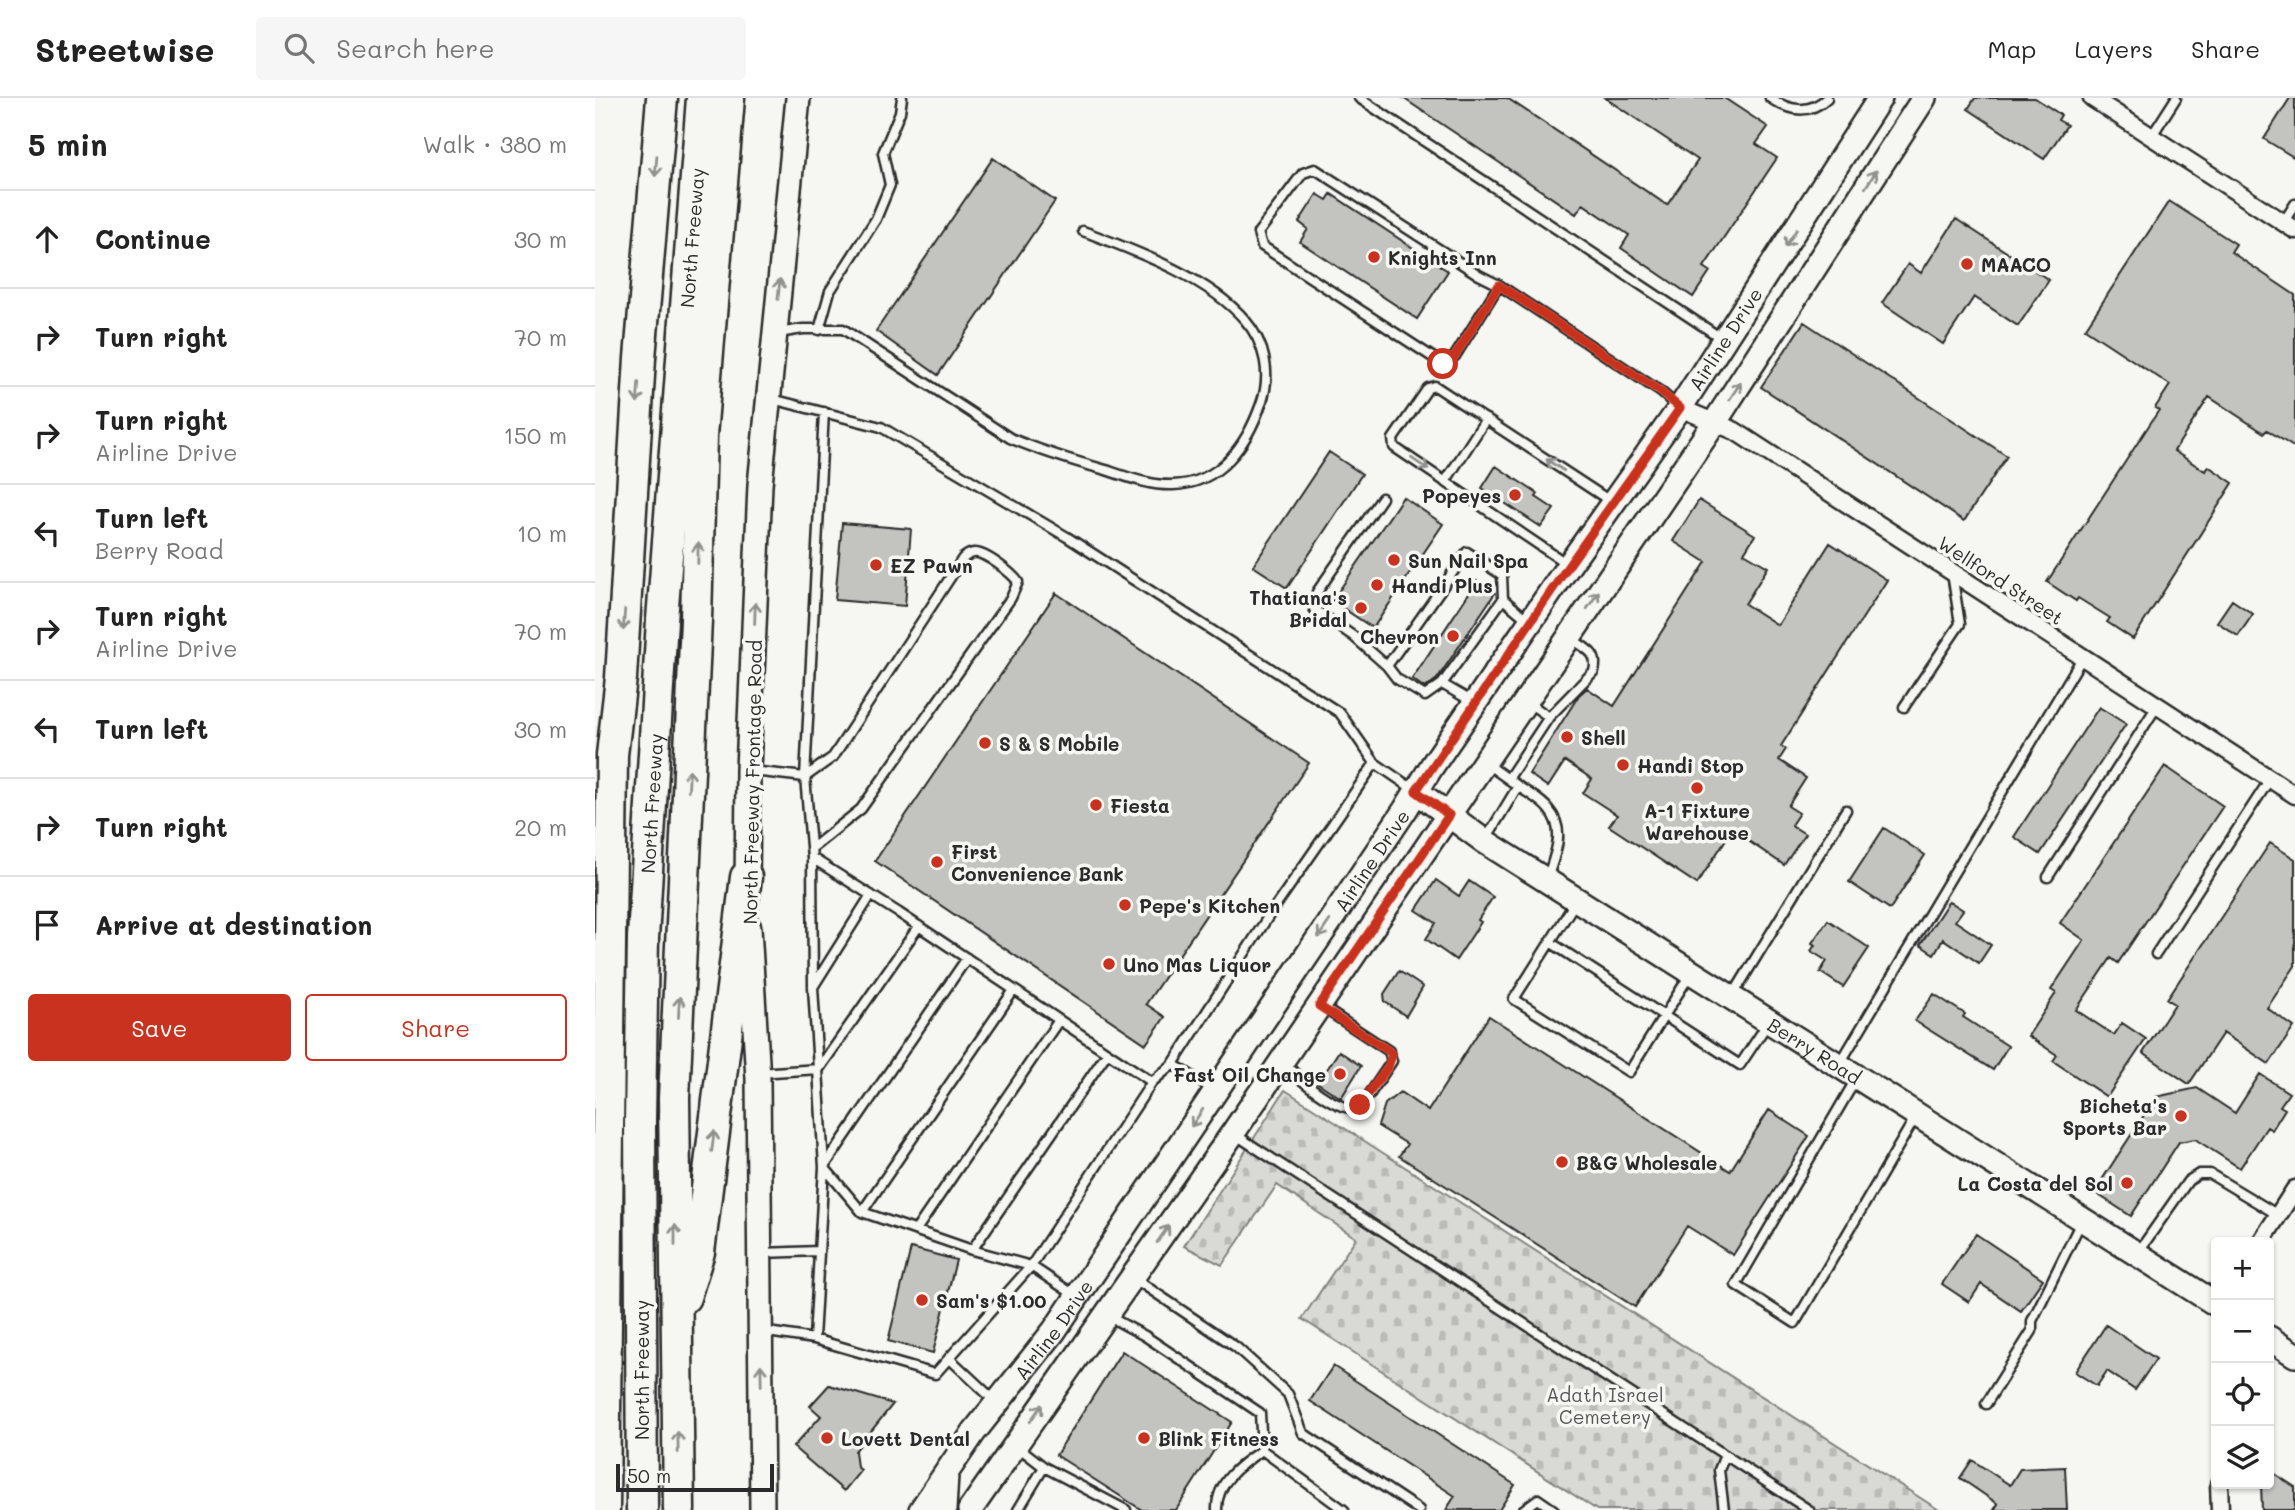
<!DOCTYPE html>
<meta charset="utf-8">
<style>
:root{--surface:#fff;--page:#f6f6f6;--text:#222;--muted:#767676;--line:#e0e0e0;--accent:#c8321e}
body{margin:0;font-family:Mali,sans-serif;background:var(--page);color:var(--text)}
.controls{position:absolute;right:21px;bottom:21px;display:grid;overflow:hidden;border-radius:7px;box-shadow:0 2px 5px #0004}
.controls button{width:63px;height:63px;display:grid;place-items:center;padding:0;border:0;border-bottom:2px solid var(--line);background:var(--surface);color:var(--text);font:35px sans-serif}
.scale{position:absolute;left:21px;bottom:18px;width:158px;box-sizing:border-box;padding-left:7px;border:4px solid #2b2b2b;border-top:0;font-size:19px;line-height:24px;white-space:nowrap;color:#2b2b2b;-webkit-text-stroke:5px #f6f6f2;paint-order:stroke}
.stop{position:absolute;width:21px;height:21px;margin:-16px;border:5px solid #c8321e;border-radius:50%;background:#fff}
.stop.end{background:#c8321e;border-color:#fff;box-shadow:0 2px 7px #0008}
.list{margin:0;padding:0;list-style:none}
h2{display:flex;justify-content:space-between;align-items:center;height:91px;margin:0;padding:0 28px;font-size:30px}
h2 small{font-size:23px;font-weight:400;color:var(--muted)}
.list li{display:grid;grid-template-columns:46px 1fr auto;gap:21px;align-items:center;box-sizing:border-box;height:98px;padding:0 28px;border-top:2px solid var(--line)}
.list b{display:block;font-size:26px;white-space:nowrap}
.list p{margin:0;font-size:23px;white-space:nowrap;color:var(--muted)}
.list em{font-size:23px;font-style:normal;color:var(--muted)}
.actions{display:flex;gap:14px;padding:21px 28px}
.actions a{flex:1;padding:16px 0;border:2px solid var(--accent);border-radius:7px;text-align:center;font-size:24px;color:var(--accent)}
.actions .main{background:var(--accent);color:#fff}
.icon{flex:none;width:38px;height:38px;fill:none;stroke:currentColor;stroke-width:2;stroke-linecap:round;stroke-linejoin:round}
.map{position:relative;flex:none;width:1700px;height:1412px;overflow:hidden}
header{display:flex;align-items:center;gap:42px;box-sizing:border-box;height:98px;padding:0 35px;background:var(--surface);border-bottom:2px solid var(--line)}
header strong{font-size:33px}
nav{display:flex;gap:38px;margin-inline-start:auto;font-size:24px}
.search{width:490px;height:63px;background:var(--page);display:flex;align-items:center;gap:18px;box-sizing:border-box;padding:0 24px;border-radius:7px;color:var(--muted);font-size:26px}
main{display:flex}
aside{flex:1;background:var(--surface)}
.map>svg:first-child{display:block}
</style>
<header>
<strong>Streetwise</strong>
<div class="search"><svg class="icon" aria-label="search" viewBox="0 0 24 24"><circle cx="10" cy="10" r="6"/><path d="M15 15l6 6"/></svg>Search here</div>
<nav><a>Map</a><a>Layers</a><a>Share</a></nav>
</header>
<main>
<aside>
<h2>5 min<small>Walk · 380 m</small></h2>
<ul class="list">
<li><svg class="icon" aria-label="ahead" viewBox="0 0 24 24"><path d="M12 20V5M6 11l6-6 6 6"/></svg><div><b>Continue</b></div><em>30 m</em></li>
<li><svg class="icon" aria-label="right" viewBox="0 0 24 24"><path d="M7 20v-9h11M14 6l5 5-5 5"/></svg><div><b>Turn right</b></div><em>70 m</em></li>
<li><svg class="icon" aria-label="right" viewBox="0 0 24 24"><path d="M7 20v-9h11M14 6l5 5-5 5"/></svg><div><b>Turn right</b><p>Airline Drive</p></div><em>150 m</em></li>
<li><svg class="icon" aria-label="left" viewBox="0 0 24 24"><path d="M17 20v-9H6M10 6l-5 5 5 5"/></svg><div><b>Turn left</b><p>Berry Road</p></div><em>10 m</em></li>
<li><svg class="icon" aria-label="right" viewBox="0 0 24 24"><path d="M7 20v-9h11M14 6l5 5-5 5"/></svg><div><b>Turn right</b><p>Airline Drive</p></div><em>70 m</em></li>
<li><svg class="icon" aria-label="left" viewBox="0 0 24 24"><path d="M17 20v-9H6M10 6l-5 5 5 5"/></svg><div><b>Turn left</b></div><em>30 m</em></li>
<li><svg class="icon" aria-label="right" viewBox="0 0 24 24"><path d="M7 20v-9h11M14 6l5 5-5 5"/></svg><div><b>Turn right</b></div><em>20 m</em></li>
<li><svg class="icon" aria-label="arrive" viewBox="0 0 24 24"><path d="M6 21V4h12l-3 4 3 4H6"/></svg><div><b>Arrive at destination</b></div></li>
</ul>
<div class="actions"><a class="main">Save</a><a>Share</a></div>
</aside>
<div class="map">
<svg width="1700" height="1412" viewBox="0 0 1700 1412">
<defs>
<pattern id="cemetery-stones" width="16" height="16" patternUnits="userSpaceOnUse" patternTransform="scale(1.75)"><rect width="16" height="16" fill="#d9d9d5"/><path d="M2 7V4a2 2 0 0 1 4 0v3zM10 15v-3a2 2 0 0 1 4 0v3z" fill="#babab7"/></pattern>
</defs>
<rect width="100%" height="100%" fill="#f6f6f2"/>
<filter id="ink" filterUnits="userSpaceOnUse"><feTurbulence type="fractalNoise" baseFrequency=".0143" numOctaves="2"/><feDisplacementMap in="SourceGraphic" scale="14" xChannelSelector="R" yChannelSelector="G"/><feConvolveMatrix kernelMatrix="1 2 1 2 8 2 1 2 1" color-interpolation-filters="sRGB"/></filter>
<g filter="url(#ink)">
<!-- cemetery -->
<path fill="url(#cemetery-stones)" stroke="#828280" stroke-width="2" d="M690,992L1344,1412H1002L707,1221L761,1140L682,1087L627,1167L589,1148Z"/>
<!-- building -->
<path fill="#c3c3c0" stroke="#2b2b2b" stroke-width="2" d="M808,0H912L1072,107L1103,62L1010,0H1129L1173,29L1161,46L1182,60L1109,169L1115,173L1098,199L1026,150L1034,137L988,106L981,116Z
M1380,0H1440L1466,17L1463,22L1472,27L1449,61L1373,11Z
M1695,0H1700V60L1669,41Z
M398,60L460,103L343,277L281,233Z
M722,96L732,102L736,96L853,173L822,221L705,144L713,131L704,124Z
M1574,103L1641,146L1636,154L1700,197V350L1672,332L1669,335L1614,299L1579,353L1610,373L1613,368L1638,385L1538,541L1512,524L1515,520L1483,500L1481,503L1452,484L1564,312L1560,310L1575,287L1490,231Z
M1361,121L1454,182L1423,228L1379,199L1348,246L1287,205L1313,166L1326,175Z
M1209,224L1412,358L1369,423L1166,289Z
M734,354L767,376L692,490L658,468Z
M901,368L943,396L941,399L959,411L946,429L887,390Z
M808,399L848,426L778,530L737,503Z
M1104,402L1160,437L1149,455L1173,469L1150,506L1183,527L1235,445L1292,482L1186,648L1191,651L1184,662L1211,680L1193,708L1204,715L1196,727L1210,736L1189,767L1137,732L1102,786L1014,728L1022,717L988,695L997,681L970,663L953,689L934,676L984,597L992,590L1019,608L1111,464L1078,443Z
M247,425L316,431L310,508L240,502Z
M882,483L900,495L842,581L830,590L817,581Z
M461,495L714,665L551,906L570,919L551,946L280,763Z
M1637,502L1658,516L1643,538L1622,524Z
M1504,609L1531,626L1445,756L1419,739Z
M1570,668L1628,708L1523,865L1516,860L1481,912L1519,937L1527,925L1551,941L1512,999L1458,963L1462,957L1433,938L1461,895L1456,892L1489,842L1465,825Z
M1289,730L1330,757L1295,811L1254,784Z
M1675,745L1700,761V868L1672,910L1699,929L1674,966L1628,935L1594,986L1548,955L1580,906L1572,901Z
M841,782L864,798L874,783L898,799L883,822L886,824L861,862L831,841L841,825L821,812Z
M1354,803L1368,812L1360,823L1396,847L1384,865L1348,841L1339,856L1325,847Z
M1233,822L1274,850L1248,889L1225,874L1232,863L1216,853L1220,847L1217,845Z
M804,873L828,889L811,918L790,904L789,896Z
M1339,896L1370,916L1368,919L1413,948L1398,972L1320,923Z
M894,918L1135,1073L1174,1012L1214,1038L1138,1157L1092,1128L1040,1209L804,1058L812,1046L783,1028L790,1006L805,994L833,1013Z
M744,953L766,968L746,1000L723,985Z
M1665,976L1694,995L1685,1008L1690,1011L1677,1032L1672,1029L1645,1070L1600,1041L1584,1044L1536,1118L1499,1094L1561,999L1602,990L1640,1015Z
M1381,1136L1448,1181L1426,1213L1386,1186L1374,1204L1347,1186Z
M316,1150L361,1162L338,1255L293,1243Z
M1511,1227L1561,1261L1540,1292L1512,1273L1502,1288L1480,1274Z
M527,1253L637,1324L581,1412H547L461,1357Z
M738,1268L920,1387L904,1412H851L860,1398L715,1303Z
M234,1287L298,1306L260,1353L262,1369L266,1372L249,1393L198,1349L226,1318L215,1308Z
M1377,1362L1415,1387L1425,1371L1470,1369L1472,1412H1399L1403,1406L1365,1380Z
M1674,1372L1700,1389V1412H1667L1666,1386H1674Z"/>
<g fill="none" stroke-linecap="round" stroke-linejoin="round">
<!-- lane casing -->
<g stroke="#2b2b2b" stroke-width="13">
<path id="lane" d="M764,0L1126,240
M1175,0C1194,13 1214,17 1232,0
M1556,39L1581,0
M1688,125L1700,106
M904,187L860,258L848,266L667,148L663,135L708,75L720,71L884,177L904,187L1066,294L1082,308
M224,232L235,193L281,121L295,87L288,55L305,14L307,0
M183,235L208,231H248L415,340C446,353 478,363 511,372C532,379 556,388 578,387C625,386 652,346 666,306C677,277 670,245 650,222C613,179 540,153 488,133
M177,301L286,329L472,439L745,615L780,665L818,691
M850,384L891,321
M787,400L722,494L719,511L758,538L792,568L802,581L830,598L847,586
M972,466L799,349L798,341L833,290L840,288L1015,403
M792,568L872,454L907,477L908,501L933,522
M878,604L847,586L908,501
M1309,609L1365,526L1357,475
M954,619L999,573C1004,555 991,551 977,541
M156,673L210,679L238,659L368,460C372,458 374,455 379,455C389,453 418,476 423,484L416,500L266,711L216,751
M913,681L954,619L931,603
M923,688C932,695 947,702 954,712C972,733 959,759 952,781
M891,741L923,688L892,666
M217,760L304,815L557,984
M1453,779L1562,608
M981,803L919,901L1034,974L1096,875
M955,844L1145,967L1173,925
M1561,856L1675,681
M218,889L276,797
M1138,897L1251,712
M690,963C699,979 739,1010 757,1010L770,1003L797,963L794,953L727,909
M578,966L620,993
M1244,967L1487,560
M163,975L224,971L324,828
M1261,981L1141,1187L1200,1225L1320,1020
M641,1037L1214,1412
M229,1069L267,1114L377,1152L436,1168L481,1198
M229,1069L372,860
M267,1114L419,892
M321,1132L464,922
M377,1152L512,955
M1544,1153L1593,1083L1604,1076H1615L1683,1117
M167,1155L224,1153
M540,1181L641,1249L693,1296L708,1335L824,1412
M513,1218L550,1238L665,1315L667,1352L749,1412
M166,1233L219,1241L340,1276L436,1168L557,984L578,966L673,819L780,665
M219,1241L229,1069L218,889L217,760L210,679L229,314
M354,1260L401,1304
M1391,1306L1437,1233V1223L1486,1124
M422,1348L449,1369L423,1412
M449,1369L531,1412
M622,1412C621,1384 646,1366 667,1352
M928,1412L943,1401L959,1412
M1129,1412L1124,1372L1130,1357"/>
</g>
<!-- street casing -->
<g stroke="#2b2b2b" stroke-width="21">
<path id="street" d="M1497,0L1700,132
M1085,310L1140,333L1700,697
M1666,1144L1700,1091
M1624,1386L1625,1412"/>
</g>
<!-- secondary casing -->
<g stroke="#2b2b2b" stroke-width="28">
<g id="secondary">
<path id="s1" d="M821,693L889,743L1621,1206"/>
<path d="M152,796L153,672L165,387L203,0"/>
<path d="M154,830L163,981L167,1412"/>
<path d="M1674,1240L1700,1257"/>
<path id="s2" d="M326,1412L379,1334L459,1233L810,712L837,668L974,467L1085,310L1285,0"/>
<path d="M349,1412L351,1377"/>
<path d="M375,1412L638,1035L1120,324L1329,0"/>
</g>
</g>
<!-- highway casing -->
<g stroke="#2b2b2b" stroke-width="35">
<g id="highway">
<path d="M90,1199L104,1154L151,779"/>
<path d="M9,1412L17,657L26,580L45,260L67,0"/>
<path id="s3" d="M47,1412L45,1022L48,840L67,522L107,0"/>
<path d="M84,1412L79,1000L101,522L106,338L134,0"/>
</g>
</g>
<!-- lane -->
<use href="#lane" stroke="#f6f6f2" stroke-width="8"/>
<!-- street -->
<use href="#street" stroke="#f6f6f2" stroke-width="16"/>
<!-- secondary -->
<use href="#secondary" stroke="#f6f6f2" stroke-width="23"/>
<!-- highway -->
<use href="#highway" stroke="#f6f6f2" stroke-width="30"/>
</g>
<!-- one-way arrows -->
<defs><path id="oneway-shaft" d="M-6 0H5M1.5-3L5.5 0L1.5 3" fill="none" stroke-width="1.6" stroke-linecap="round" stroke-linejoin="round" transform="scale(1.75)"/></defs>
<g stroke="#90908e">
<use href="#oneway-shaft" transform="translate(61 68) rotate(95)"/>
<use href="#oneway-shaft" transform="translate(1276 81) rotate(-57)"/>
<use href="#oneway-shaft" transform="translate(1196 140) rotate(123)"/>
<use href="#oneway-shaft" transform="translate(184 191) rotate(-84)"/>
<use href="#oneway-shaft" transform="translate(1140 293) rotate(-57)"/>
<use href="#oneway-shaft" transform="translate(43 295) rotate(94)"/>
<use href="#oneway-shaft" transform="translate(825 366) rotate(34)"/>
<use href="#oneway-shaft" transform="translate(960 367) rotate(-147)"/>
<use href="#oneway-shaft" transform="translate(103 455) rotate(-89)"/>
<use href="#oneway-shaft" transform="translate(998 502) rotate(-56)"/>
<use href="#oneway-shaft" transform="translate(160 515) rotate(-88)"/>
<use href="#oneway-shaft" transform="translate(29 522) rotate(94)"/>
<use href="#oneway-shaft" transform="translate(94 682) rotate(-87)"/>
<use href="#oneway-shaft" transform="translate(729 831) rotate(124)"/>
<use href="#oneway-shaft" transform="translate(84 909) rotate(-87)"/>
<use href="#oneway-shaft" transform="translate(602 1020) rotate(124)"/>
<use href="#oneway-shaft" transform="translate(118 1043) rotate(-83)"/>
<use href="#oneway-shaft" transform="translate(568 1136) rotate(-55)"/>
<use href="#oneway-shaft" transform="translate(80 1137) rotate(-90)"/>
<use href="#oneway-shaft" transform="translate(166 1277) rotate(-91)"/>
<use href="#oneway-shaft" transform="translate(441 1315) rotate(-56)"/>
<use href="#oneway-shaft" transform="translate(83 1344) rotate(-91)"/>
</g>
</g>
<g fill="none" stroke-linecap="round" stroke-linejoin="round" filter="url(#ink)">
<!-- route -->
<path stroke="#c8321e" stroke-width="9" d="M765,1007L793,969L797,957L794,953L724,908L854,717L821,693L974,467L1085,310L1066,294L904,187L860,258L848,266"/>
</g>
<!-- markers -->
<g fill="#c8321e" stroke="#f6f6f2" stroke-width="2.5">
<circle cx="779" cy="159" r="7"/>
<circle cx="1372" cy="166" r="7"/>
<circle cx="920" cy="397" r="7"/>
<circle cx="799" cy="462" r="7"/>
<circle cx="281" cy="467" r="7"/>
<circle cx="782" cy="487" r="7"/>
<circle cx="766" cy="510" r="7"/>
<circle cx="858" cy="538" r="7"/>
<circle cx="972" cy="639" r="7"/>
<circle cx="390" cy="645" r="7"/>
<circle cx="1028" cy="667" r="7"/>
<circle cx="1102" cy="690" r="7"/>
<circle cx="501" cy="707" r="7"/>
<circle cx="342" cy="764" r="7"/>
<circle cx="530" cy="807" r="7"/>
<circle cx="514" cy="866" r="7"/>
<circle cx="745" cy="976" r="7"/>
<circle cx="1586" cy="1018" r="7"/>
<circle cx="967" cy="1064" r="7"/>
<circle cx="1532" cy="1085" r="7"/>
<circle cx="327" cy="1202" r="7"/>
<circle cx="232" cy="1340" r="7"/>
<circle cx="549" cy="1340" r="7"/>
</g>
<g text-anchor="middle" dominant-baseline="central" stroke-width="7" stroke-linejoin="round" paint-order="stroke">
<!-- street labels -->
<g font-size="19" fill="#2b2b2b" stroke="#f6f6f2">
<text stroke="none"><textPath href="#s3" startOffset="1274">North Freeway</textPath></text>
<text stroke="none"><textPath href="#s2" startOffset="1421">Airline Drive</textPath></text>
<text transform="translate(1406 482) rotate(33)">Wellford Street</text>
<text transform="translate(157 684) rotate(-89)">North Freeway Frontage Road</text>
<text stroke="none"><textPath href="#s3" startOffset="707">North Freeway</textPath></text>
<text stroke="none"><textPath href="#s2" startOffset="791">Airline Drive</textPath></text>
<text stroke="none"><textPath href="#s1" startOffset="476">Berry Road</textPath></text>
<text stroke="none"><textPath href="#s2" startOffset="224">Airline Drive</textPath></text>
<text transform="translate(46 1272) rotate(-90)">North Freeway</text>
</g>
<!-- poi labels -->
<g font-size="19" font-weight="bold" fill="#2b2b2b" stroke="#f6f6f2" text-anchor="start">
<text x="793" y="159">Knights Inn</text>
<text x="1386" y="166">MAACO</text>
<text x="906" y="397" text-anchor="end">Popeyes</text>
<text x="813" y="462">Sun Nail Spa</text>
<text x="295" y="467">EZ Pawn</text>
<text x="796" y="487">Handi Plus</text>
<text x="752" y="499" text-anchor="end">Thatiana's<tspan x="752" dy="22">Bridal</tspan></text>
<text x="844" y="538" text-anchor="end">Chevron</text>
<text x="986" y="639">Shell</text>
<text x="404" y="645">S &amp; S Mobile</text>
<text x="1042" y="667">Handi Stop</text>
<text x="515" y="707">Fiesta</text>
<text x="1102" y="712" text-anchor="middle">A-1 Fixture<tspan x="1102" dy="22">Warehouse</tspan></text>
<text x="356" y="753">First<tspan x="356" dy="22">Convenience Bank</tspan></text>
<text x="544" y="807">Pepe's Kitchen</text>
<text x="528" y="866">Uno Mas Liquor</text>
<text x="731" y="976" text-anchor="end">Fast Oil Change</text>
<text x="1572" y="1007" text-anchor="end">Bicheta's<tspan x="1572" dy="22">Sports Bar</tspan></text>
<text x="981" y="1064">B&amp;G Wholesale</text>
<text x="1518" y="1085" text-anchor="end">La Costa del Sol</text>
<text x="341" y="1202">Sam's $1.00</text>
<text x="246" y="1340">Lovett Dental</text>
<text x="563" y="1340">Blink Fitness</text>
</g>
<!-- park labels -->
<g font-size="19" fill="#565656" stroke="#f6f6f2">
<text x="1010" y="1296">Adath Israel<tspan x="1010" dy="22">Cemetery</tspan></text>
</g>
</g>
</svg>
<div class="controls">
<button>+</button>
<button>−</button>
<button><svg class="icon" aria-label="locate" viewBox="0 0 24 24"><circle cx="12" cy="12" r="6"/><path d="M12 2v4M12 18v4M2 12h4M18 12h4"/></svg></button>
<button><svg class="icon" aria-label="layers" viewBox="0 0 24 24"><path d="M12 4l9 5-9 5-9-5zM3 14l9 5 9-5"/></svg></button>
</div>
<div class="scale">50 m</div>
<div class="stop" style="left:848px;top:266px"></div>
<div class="stop end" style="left:765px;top:1007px"></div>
</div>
</main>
